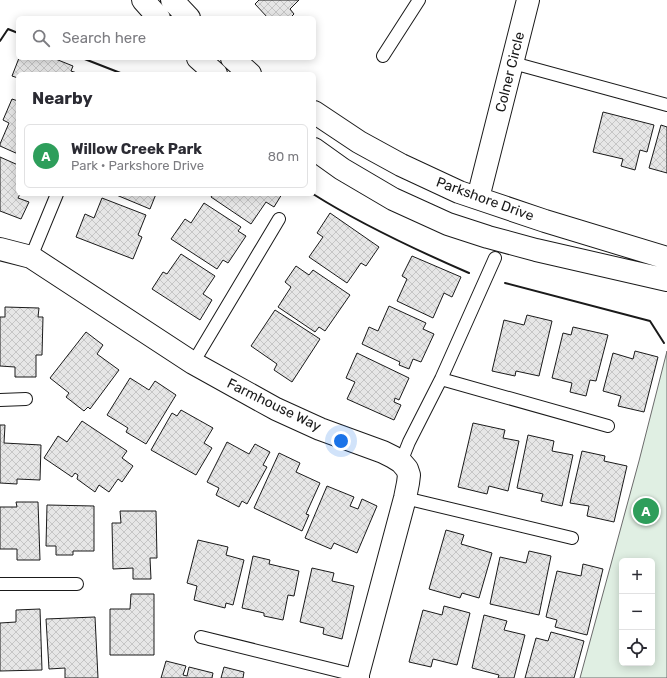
<!DOCTYPE html>
<meta charset="utf-8">
<style>
:root{--surface:#fff;--page:#f7f7f7;--text:#2b2b33;--muted:#7c7c81;--line:#e1e1e2;--accent:#c62828}
body{margin:0;font-family:Rubik,sans-serif;background:var(--page);color:var(--text)}
.controls{position:absolute;right:12px;bottom:12px;display:grid;overflow:hidden;border-radius:6px;box-shadow:0 2px 10px #0003}
.controls button{width:36px;height:36px;display:grid;place-items:center;padding:0;border:0;border-bottom:1px solid var(--line);background:var(--surface);color:var(--text);font:20px sans-serif}
.you{position:absolute;left:341px;top:441px;width:14px;height:14px;margin:-10px;border:3px solid #fff;border-radius:50%;background:#1a73e8;box-shadow:0 0 0 6px #1a73e833}
.badge{display:grid;place-items:center;width:26px;height:26px;border-radius:50%;background:var(--accent);color:#fff;font-size:13px;font-weight:700}
.pin{position:absolute;translate:-50% -50%;border:2px solid #fff;box-shadow:0 1px 4px #0006}
.list{margin:0;padding:0;list-style:none}
h2{display:flex;justify-content:space-between;align-items:center;height:52px;margin:0;padding:0 16px;font-size:17px}
h2 small{font-size:13px;font-weight:400;color:var(--muted)}
.list li{display:grid;grid-template-columns:26px 1fr auto;gap:12px;align-items:center;box-sizing:border-box;height:64px;margin:0 8px 8px;padding:0 8px;border:1px solid var(--line);border-radius:6px}
.list b{display:block;font-size:15px;white-space:nowrap}
.list p{margin:0;font-size:13px;white-space:nowrap;color:var(--muted)}
.list em{font-size:13px;font-style:normal;color:var(--muted)}
.icon{flex:none;width:22px;height:22px;fill:none;stroke:currentColor;stroke-width:2;stroke-linecap:round;stroke-linejoin:round}
.map{position:relative;flex:none;width:667px;height:678px;overflow:hidden}
.search{position:absolute;background:var(--surface);box-shadow:0 2px 10px #0003;left:16px;top:16px;width:300px;height:44px;display:flex;align-items:center;gap:10px;box-sizing:border-box;padding:0 14px;border-radius:6px;color:var(--muted);font-size:15px}
.panel{position:absolute;background:var(--surface);box-shadow:0 2px 10px #0003;left:16px;top:72px;width:300px;height:124px;border-radius:6px}
.map>svg:first-child{display:block}
</style>
<div class="map">
<svg width="667" height="678" viewBox="0 0 667 678">
<defs>
<pattern id="building-cross-hatch" width="8" height="8" patternUnits="userSpaceOnUse"><rect width="8" height="8" fill="#e6e6e6"/><path d="M0 0l8 8M0 8l8-8" fill="none" stroke="#c5c5c5"/></pattern>
</defs>
<rect width="100%" height="100%" fill="#fff"/>
<!-- green -->
<path fill="#e0efe3" stroke="#6a6a6a" fill-rule="evenodd" d="M667,351V678H580L639,461ZM622,561H652V663H622Z"/>
<!-- building -->
<path fill="url(#building-cross-hatch)" stroke="#1a1a1a" d="M259,0H299L290,9L294,14L290,18H268L255,4Z
M19,58H53L73,66L71,71L80,74H18V78L12,76Z
M12,99L18,101V154L0,146V144L9,123L3,120Z
M603,112L654,125L647,152L640,150L635,170L621,166L623,159L593,152Z
M661,125L667,127V173L649,168Z
M0,157L18,165V194H20L18,198L29,202L21,219L0,211Z
M114,194H156L150,209Z
M213,194H282L274,207L266,202L251,224L211,197Z
M102,198L146,215L138,235L142,237L133,259L76,237L85,214L94,218Z
M204,203L241,227L238,231L246,236L228,263L223,260L217,269L171,239L185,219L191,223Z
M330,213L379,247L366,266L361,263L347,283L309,257L323,237L317,233Z
M181,254L215,276L203,294L212,300L200,320L152,289L163,272L167,274Z
M412,256L461,277L452,297L444,293L433,318L397,301L407,279L402,276Z
M296,266L309,275L313,270L350,295L325,331L319,327L315,332L278,307L291,287L285,282Z
M389,306L426,323L423,329L434,334L421,362L413,359L409,369L399,365L400,362L362,344L369,327L378,331Z
M5,307L39,308L38,317H43L42,355H36V377H15V367L0,366V317H5Z
M275,310L320,339L292,382L274,370L277,364L251,346Z
M527,315L552,321L539,376L516,371L515,376L492,371L504,320L524,325Z
M573,327L608,335L596,381L590,380L586,396L570,392L572,383L552,378L563,333L571,335Z
M86,332L103,345L97,354L119,370L90,409L88,407L84,411L66,397L69,393L50,378Z
M635,351L658,357L644,412L618,406L621,396L603,391L613,353L633,359Z
M357,353L409,378L399,400L395,398L394,402L401,405L394,420L347,399L355,382L346,378Z
M130,378L149,390L155,381L176,395L146,444L126,432L128,428L107,415Z
M181,410L213,428L204,443L212,448L196,475L151,450L172,413L177,416Z
M82,421L127,451L122,458L133,466L122,482L118,479L109,492L99,485L95,492L77,479L78,475L75,473L72,477L44,458L58,436L67,442Z
M473,423L505,430L503,438L519,441L508,491L489,486L487,494L458,487Z
M0,425H5L4,443L41,445L40,480L17,479V484L0,483Z
M528,435L554,441L552,451L573,455L562,506L541,501L543,494L517,488Z
M227,442L249,454L255,444L270,452L263,465L267,467L247,504L242,501L239,507L216,495L219,488L207,482Z
M582,451L605,456L604,461L627,466L614,522L587,516L589,506L570,503Z
M279,453L300,463L296,472L320,483L306,514L309,515L302,531L254,508Z
M327,486L354,497L350,506L358,509L362,499L377,506L357,553L334,543L331,549L305,538Z
M16,502H38L40,560H17V549H0V507H17Z
M47,505L94,506V551H73V555H56V546H46Z
M120,511H156L157,558H150L151,579H133V568L113,569L112,523H121Z
M446,530L464,535L461,544L492,553L479,598L462,593L460,598L429,589Z
M198,540L228,547L226,555L244,560L233,605L226,603L225,608L194,600L197,586L187,583Z
M529,551L551,556L539,615L490,604L500,557L526,563Z
M253,556L270,560L269,564L299,571L294,596L288,595L283,620L264,616V613L242,608Z
M583,564L603,569L587,635L555,627L557,620L546,617L557,571L581,576Z
M312,568L334,573L332,581L354,586L342,639L323,634L324,628L300,622Z
M131,594H154V655H110V609H130Z
M444,606L470,613L457,665L433,659L431,667L409,662L423,610L442,615Z
M40,609L42,670L0,671V623L16,622V610Z
M484,615L507,621L504,630L525,635L514,678H498L499,675L472,668Z
M95,617L98,678H65V668L49,669L46,619Z
M551,632L584,641L574,678H525L536,638L548,641Z
M166,661L186,666L183,675L187,676L189,667L213,673L212,678H161Z
M224,667L244,672L243,678H221Z"/>
<g fill="none" stroke-linecap="round" stroke-linejoin="round">
<!-- service casing -->
<g stroke="#1a1a1a" stroke-width="14">
<path id="service" d="M383,56L419,0
M513,63L667,105
M31,257L57,194
M193,363L279,219
M441,379L608,426
M0,400L26,399
M401,462L409,442L441,379L495,258
M405,498L572,538
M0,584H77
M201,637L363,677"/>
</g>
<!-- minor casing -->
<g stroke="#1a1a1a" stroke-width="24">
<path id="minor" d="M143,0L159,18
M172,0L189,18
M198,58L216,74
M232,58L250,74
M314,112L359,142L401,165L459,192L545,221L667,258
M314,149L342,169L393,199L448,224L488,237L536,250L667,280
M478,198L528,0
M0,249L31,257L193,363L276,409L320,429L383,452L393,457L401,462L407,469L409,475L408,483L405,498L357,678"/>
</g>
<!-- service -->
<use href="#service" stroke="#fff" stroke-width="12"/>
<!-- minor -->
<use href="#minor" stroke="#fff" stroke-width="22"/>
<!-- wall -->
<path stroke="#1a1a1a" stroke-width="2" d="M0,41L8,29L18,33
M82,58L123,74
M313,194C362,225 416,250 469,273
M505,283L650,321L664,343"/>
</g>
<g text-anchor="middle" dominant-baseline="central" stroke-width="3" stroke-linejoin="round" paint-order="stroke">
<!-- street labels -->
<g font-size="14" fill="#1a1a1a" stroke="#fff">
<text transform="translate(510 72) rotate(-76)">Colner Circle</text>
<text transform="translate(485 199) rotate(20)">Parkshore Drive</text>
<text transform="translate(274 405) rotate(26)">Farmhouse Way</text>
</g>
</g>
</svg>
<div class="controls">
<button>+</button>
<button>−</button>
<button><svg class="icon" aria-label="locate" viewBox="0 0 24 24"><circle cx="12" cy="12" r="6"/><path d="M12 2v4M12 18v4M2 12h4M18 12h4"/></svg></button>
</div>
<div class="you"></div>
<div class="pin badge" style="left:646px;top:511px;background:#2e9e5b">A</div>
<div class="search"><svg class="icon" aria-label="search" viewBox="0 0 24 24"><circle cx="10" cy="10" r="6"/><path d="M15 15l6 6"/></svg>Search here</div>
<section class="panel">
<h2>Nearby<small></small></h2>
<ul class="list">
<li><span class="badge" style="background:#2e9e5b">A</span><div><b>Willow Creek Park</b><p>Park · Parkshore Drive</p></div><em>80 m</em></li>
</ul>
</section>
</div>
